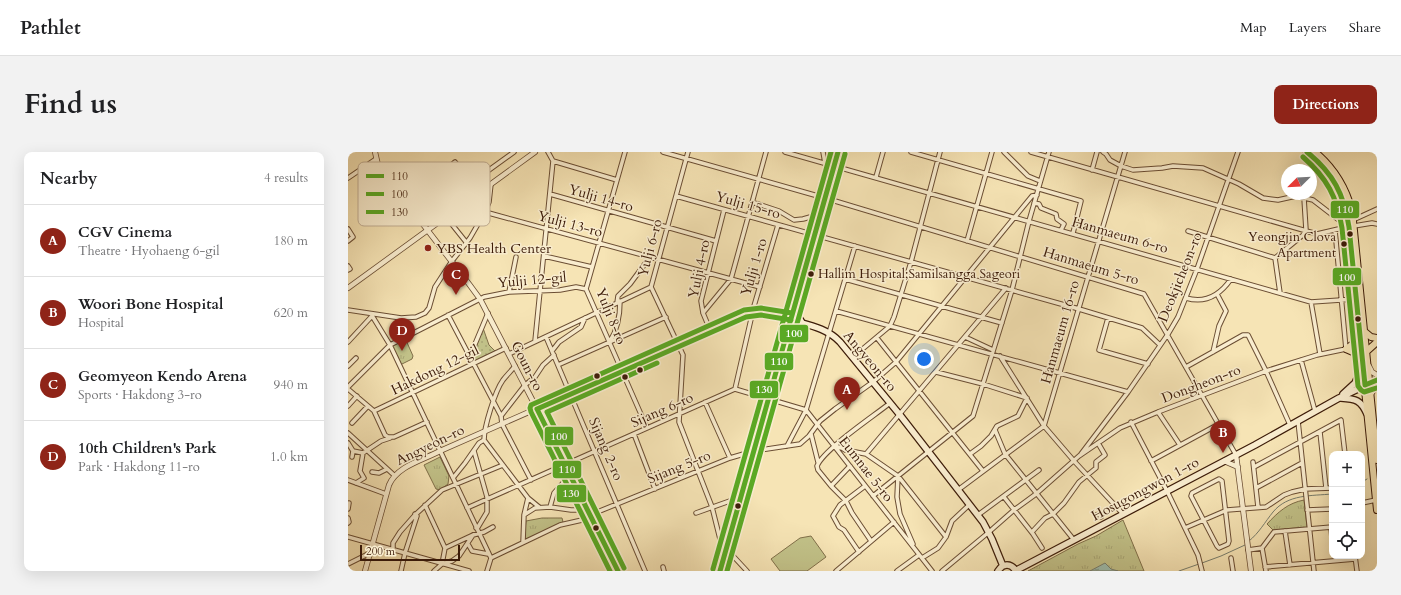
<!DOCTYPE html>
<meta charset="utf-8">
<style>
:root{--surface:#fff;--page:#f2f2f2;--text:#202124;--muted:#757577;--line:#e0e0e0;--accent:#8f2418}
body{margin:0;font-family:Cardo,serif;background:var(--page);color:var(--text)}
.controls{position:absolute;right:12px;bottom:12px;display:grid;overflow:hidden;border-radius:8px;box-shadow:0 4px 16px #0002}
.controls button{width:36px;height:36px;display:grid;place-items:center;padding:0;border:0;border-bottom:1px solid var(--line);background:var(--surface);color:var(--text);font:20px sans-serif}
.compass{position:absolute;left:933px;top:12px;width:36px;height:36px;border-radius:50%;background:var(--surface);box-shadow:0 4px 16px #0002;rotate:246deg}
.scale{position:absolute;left:12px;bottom:10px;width:100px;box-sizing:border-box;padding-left:4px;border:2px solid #3d1c09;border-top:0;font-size:11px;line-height:14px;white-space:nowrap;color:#3d1c09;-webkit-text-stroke:3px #f9edcf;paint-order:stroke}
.you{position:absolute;left:576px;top:207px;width:14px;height:14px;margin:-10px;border:3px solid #fff;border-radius:50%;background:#1a73e8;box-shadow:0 0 0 6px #1a73e833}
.badge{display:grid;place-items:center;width:26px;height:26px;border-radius:50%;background:var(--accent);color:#fff;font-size:13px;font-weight:700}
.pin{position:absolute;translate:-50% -33px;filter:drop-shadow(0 1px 2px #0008)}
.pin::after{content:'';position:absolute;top:21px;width:14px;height:12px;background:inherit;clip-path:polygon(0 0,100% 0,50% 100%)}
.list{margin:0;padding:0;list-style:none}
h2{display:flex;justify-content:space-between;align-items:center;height:52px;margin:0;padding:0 16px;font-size:17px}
h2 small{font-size:13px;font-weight:400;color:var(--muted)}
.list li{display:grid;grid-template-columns:26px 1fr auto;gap:12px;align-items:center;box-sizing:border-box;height:72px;padding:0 16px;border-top:1px solid var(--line)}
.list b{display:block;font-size:15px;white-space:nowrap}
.list p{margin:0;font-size:13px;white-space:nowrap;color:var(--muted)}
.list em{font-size:13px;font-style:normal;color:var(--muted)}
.icon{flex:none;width:22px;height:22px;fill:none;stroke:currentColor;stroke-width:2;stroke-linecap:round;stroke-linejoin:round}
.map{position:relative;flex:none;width:1029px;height:419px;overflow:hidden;border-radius:8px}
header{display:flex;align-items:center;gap:24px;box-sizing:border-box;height:56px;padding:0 20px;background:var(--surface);border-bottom:1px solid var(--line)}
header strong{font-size:19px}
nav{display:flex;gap:22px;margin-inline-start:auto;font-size:14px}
.intro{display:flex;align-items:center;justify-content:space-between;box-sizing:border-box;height:96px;padding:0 24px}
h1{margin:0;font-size:28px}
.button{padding:10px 18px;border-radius:8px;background:var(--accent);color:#fff;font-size:14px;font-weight:700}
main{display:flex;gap:24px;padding:0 24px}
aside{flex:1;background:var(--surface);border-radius:8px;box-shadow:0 4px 16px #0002}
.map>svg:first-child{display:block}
</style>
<header>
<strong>Pathlet</strong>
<nav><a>Map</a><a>Layers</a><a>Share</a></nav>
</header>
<div class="intro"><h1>Find us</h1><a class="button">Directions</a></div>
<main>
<aside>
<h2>Nearby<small>4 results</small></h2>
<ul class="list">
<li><span class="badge">A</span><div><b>CGV Cinema</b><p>Theatre · Hyohaeng 6-gil</p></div><em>180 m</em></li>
<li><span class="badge">B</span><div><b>Woori Bone Hospital</b><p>Hospital</p></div><em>620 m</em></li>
<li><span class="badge">C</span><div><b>Geomyeon Kendo Arena</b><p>Sports · Hakdong 3-ro</p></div><em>940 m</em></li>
<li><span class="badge">D</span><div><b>10th Children's Park</b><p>Park · Hakdong 11-ro</p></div><em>1.0 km</em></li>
</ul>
</aside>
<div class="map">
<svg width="1029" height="419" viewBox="0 0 1029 419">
<defs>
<pattern id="grass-dots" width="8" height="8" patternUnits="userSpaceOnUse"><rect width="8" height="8" fill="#c2c289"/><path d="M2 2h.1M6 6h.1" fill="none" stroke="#a8a675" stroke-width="1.8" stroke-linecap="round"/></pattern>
<pattern id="park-tufts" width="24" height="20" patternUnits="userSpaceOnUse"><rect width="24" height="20" fill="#c2c289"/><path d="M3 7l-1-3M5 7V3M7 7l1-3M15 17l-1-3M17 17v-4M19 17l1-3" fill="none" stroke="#a8a675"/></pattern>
<pattern id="water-ripples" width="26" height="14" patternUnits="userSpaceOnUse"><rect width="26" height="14" fill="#9dbeaf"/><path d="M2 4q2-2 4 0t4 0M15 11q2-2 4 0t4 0" fill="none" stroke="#819a8d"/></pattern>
</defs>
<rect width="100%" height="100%" fill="#f6e4b5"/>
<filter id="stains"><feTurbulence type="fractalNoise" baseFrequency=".005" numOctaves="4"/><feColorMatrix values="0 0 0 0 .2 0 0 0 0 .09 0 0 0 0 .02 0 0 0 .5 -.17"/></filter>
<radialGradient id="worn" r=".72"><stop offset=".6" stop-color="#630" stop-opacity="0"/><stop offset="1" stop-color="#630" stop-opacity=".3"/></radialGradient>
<!-- grass -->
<path fill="url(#grass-dots)" stroke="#806f49" d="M135,176L141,193L147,199L127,209L124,204Z"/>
<!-- park -->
<path fill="url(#park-tufts)" stroke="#806f49" d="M57,186L65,204L64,207L52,213L43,193Z
M92,305L101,324L100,332L92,338L88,337L76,313Z
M956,348L959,375L925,378L919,372C930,360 940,351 956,348Z
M194,366H214L215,370L176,388L178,369Z
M775,368L796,419H680L730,392L748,384Z"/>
<!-- pitch -->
<path fill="#c2c289" stroke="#806f49" d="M463,384L478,405L459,419H432L423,407L452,386Z"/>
<!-- water -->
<path fill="url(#water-ripples)" stroke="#777d6d" d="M757,411L763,417L770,419H742Z"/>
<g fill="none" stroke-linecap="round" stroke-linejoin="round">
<!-- stream -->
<path stroke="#777d6d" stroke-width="1" d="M1014,330L1019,327
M901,389C911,381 917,370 925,360C940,342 963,344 984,342
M854,411L873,404L897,393
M831,419L851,412"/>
<!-- minor casing -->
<g stroke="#6b4e34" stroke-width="5.5">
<path id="minor" d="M277,0L238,137L299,276
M315,0L477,46L796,142L888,303
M340,0L303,135L335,203L331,270L364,355L373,391L399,419
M437,0L963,150L1008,147
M475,0L477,11
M563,0L733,49L725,81
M656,0L680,24L692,29
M683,0L969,82L999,75
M755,0L758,2L762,8L773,14L785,18L814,16L825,14L855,16L891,32L915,46L930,48L948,44L965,48L1000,75
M205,9L269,28
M744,18L749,0
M528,25L535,0
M0,26L28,7
M202,42L368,89
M328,44L731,157L794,176L812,193
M58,50L107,10L123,31L166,0
M404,50L431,59L446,68L455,67L473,62
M686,51L691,52L693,56L708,62L709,67L716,72L713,78
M137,60L412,135
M98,65L118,90
M71,68L95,47L82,31
M1005,68L1029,57
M1006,74L1024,71L1029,72
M0,77L5,85L0,89
M840,79L927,106L932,141
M619,89L644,0
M196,104L244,115
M927,106L955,83L958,78L956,46
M0,114L2,117L0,118
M497,127L654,171
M161,140L168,105
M838,146C858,152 872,143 883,127
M963,150L972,202
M269,151L270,144L282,132L302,105
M0,158L53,166L68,165L77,161L81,156L87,135L104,109L122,86L137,60L141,50L143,32
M488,159L780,240
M355,161L383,127L418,0
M23,162L42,193L143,406L139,419
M100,163L153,264L154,272L183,328
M760,166L751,198L800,212
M363,180L355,161L353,149L376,58
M198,185L297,419
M617,185L645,198
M529,186L635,319
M187,189L205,9L200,0
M262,189C270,177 272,164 272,149
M0,190L24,164
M204,199L211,190L233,175L237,166
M865,200L871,174L878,159L869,142
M161,202L303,135
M122,204L140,161
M652,204L696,274L726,309L775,362
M505,205L542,174L546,165L563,110L592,0
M953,208L967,259
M210,213L318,165
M0,214L8,206
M838,215L895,183H900L918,219L942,273
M588,220L635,232L679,246
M0,235L42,193L136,145L161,140L212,138L228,135L238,137
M0,237L26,259L37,283L40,285H46L79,270
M387,237L406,154L430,73
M357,250L382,306
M0,254L9,244
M26,259L158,196
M810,260L832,293
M153,264L177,233L187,225L195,213L206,203
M950,269L966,419
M783,270L819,339L850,403L854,419
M4,271L20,254
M647,278L657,302L726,388
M972,280L978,336
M0,281L47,324
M286,282L307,337
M463,282L470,310
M136,288L180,346L176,363
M136,288C136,275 147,239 155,228C159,223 163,219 167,214
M0,291L5,299L4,305
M439,294L458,258L507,94
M486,294L494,296L497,298L518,302L550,324L598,385
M5,299L15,301L33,289L42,286
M126,299L139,345V360L130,375L128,376
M518,302L658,136
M622,302L633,294L643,284L649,274L670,264L679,246
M733,302L780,240L820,182L830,165L849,117L890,0
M803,309L871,272
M905,310L910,355
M906,315L993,268L997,302
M24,320L31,321L39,317
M550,324L549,345L552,362L565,392
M105,326L117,311L131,291L136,288
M871,327L874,329L881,389L880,392L871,396L869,394L843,344L844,341Z
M0,328L38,342
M8,331L16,326L12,319L15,301
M483,334L502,314
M908,336L954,311
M610,338L696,274L777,0
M525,344L625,264L664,138L681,69L701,0
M656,345L685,382L694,396
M180,346L191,355
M1014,351L1028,348
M77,353L97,396L94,412
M202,355L223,358H240
M119,356L387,237L458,258L584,419
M0,357L1,351
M959,358L984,357
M348,361L393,345
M242,363L382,306L406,299L452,292L461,284L472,269L487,257L525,230L548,210L684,44L689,43
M630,363L691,318
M748,363L752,362L753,365
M0,366L1,370L0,371
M983,375L984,387
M837,376L879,358L918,355L936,343L944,340L957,337L984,336
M937,379L942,413
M684,380L697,366L705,362L716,351L731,330L748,316V310L757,303L750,291
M0,385L121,419
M523,389L504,361L498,349L483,334L470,318L469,314C476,297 526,264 542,251
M175,390L176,363L187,356L202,355L206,341L222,323
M120,392L124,399L140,402
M97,396L125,383L136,380L145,375
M914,396L918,419
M45,398V391L52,380L67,363L94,338L155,313
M900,398L914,396L926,380L984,375
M511,400L496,378L491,375L485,364L492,353L517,334
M1007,404L1009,419
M143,406L212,373L243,366
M574,406L590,396L598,385L604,369L621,353
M883,406L885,419
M0,412L22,401
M315,415L316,419
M917,415L1007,407
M53,419L57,401L69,364L67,362
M86,419L94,412L104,409L111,404L125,383
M488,419L546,370
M549,419L571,403
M594,419L641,380L666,358L688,342L731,304L772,276L810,260L918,219L969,203L998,197L987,78"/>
</g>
<!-- tertiary casing -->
<g stroke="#6b4e34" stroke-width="6">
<path id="tertiary" d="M27,0L30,13L37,23L121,132L132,147L189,257L270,419
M0,136L187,0
M1021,214L1024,220L1029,223
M1023,242L1029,234
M888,303L903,419
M876,309L890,315
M17,419L41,333C49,314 75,308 92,299L395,166C411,160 427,165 443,168L372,419"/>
</g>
<!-- secondary casing -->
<g stroke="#3d1c09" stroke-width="8">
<path id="secondary" d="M490,0L443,168C460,173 479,176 492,190L552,263L635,370L644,387L655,414
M447,154L449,163L455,172
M995,242L1007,231L1015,213
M993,246C1008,247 1013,248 1019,262
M650,419C655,411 663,411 668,419
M667,419L907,293L991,246L1029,228"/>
</g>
<!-- primary casing -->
<g stroke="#3d1c09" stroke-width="8">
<path id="primary" d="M959,0C979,14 992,34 999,57L1029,358
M967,0C985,15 998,36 1004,59L1029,308
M1017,180L1023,185L1029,186
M998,197L1012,187
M998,197L1014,204
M1019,199L1029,190"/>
</g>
<!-- minor -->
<use href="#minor" stroke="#f9edcf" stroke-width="3.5"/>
<!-- tertiary -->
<use href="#tertiary" stroke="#f9edcf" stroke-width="4.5"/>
<!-- secondary -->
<use href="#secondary" stroke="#f9edcf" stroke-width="5.5"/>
<!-- primary -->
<use href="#primary" stroke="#f6e4b5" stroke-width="6"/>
<!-- bus-1 casing -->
<g stroke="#f9edcf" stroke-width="8">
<path id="bus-1" d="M959,0C985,21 996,42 1001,75L1017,233L1029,228
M270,419L189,257L398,165L413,163L443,168
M372,419L490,0"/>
</g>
<!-- bus-2 casing -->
<g stroke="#f9edcf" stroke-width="8">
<path id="bus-2" d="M955,5C979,26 989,45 994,76L1010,234L1013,238L1016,240L1029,236
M276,416L199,260L309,211
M379,419L497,2"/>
</g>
<!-- bus-3 casing -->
<g stroke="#f9edcf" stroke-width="8">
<path id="bus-3" d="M365,417L483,0
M262,419L183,260L182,256L183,253L396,158L413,156L444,161"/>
</g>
<!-- bus-1 -->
<use href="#bus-1" stroke="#5aa924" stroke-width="5"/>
<!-- bus-2 -->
<use href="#bus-2" stroke="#5aa924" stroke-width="5"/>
<!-- bus-3 -->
<use href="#bus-3" stroke="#5aa924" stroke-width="5"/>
</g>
<!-- markers -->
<g fill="#3d1c09" stroke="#f9edcf" stroke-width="1.5">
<circle cx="1002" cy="82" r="3.5"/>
<circle cx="996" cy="92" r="3.5"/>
<circle cx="463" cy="122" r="3.5"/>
<circle cx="1010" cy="167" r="3.5"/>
<circle cx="292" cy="218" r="3.5"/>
<circle cx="249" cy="224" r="3.5"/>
<circle cx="277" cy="225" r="3.5"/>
<circle cx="390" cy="354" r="3.5"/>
<circle cx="248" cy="376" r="3.5"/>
</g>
<circle fill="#8f2418" stroke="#f9edcf" stroke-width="1.5" cx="80" cy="96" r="4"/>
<g text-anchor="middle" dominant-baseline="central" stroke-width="3" stroke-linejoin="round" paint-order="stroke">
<!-- bus labels -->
<g font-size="13" fill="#3d1c09" stroke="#f9edcf" text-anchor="end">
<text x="988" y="85">Yeongjin Clova<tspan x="988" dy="16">Apartment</tspan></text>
<text x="470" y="122" text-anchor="start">Hallim Hospital;Samilsangga Sageori</text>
</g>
<!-- street labels -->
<g font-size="14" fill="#3d1c09" stroke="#f9edcf">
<text transform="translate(253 46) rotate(16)">Yulji 14-ro</text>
<text transform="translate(400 53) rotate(16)">Yulji 15-ro</text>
<text transform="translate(222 72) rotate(15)">Yulji 13-ro</text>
<text transform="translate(772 83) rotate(16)">Hanmaeum 6-ro</text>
<text transform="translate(302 96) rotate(-75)">Yulji 6-ro</text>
<text transform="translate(743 114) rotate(17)">Hanmaeum 5-ro</text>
<text transform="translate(406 115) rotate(-73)">Yulji 1-ro</text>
<text transform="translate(351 117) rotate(-78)">Yulji 4-ro</text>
<text transform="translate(832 125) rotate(-68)">Deokjicheon-ro</text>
<text transform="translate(184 128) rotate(-5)">Yulji 12-gil</text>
<text transform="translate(263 164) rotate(68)">Yulji 8-ro</text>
<text transform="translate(712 180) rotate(-74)">Hanmaeum 16-ro</text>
<text transform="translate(522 209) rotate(50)">Angyeon-ro</text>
<text transform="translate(179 214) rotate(63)">Goun-ro</text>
<text transform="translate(87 218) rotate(-26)">Hakdong 12-gil</text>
<text transform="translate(853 232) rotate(-21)">Dongheon-ro</text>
<text transform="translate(314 258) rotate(-24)">Sijang 6-ro</text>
<text transform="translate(82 293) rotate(-26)">Angyeon-ro</text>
<text transform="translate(258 297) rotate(67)">Sijang 2-ro</text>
<text transform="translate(331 315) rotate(-22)">Sijang 5-ro</text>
<text transform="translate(518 317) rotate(52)">Eumnae 5-ro</text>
<text transform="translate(797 337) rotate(-28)">Hosugongwon 1-ro</text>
</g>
<!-- poi labels -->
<g font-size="14" fill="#3d1c09" stroke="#f9edcf" text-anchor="start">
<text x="88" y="96">YBS Health Center</text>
</g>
</g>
<!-- legend -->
<rect x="10" y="10" width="132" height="64" rx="6" fill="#f9edcf" stroke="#c1ae94" stroke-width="1"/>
<rect x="18" y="22" width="18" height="4" fill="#5aa924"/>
<rect x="18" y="40" width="18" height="4" fill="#5aa924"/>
<rect x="18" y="58" width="18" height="4" fill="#5aa924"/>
<g font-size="11" fill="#3d1c09">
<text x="43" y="28">110</text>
<text x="43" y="46">100</text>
<text x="43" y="64">130</text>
</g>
<g stroke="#f9edcf" stroke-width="1.5">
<rect x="982" y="48" width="30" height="19" rx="4" fill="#5aa924"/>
<rect x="984" y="115" width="30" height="19" rx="4" fill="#5aa924"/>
<rect x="431" y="172" width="30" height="19" rx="4" fill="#5aa924"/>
<rect x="416" y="200" width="30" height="19" rx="4" fill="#5aa924"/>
<rect x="401" y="228" width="30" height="19" rx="4" fill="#5aa924"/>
<rect x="196" y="274" width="30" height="20" rx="4" fill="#5aa924"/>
<rect x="204" y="308" width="30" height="19" rx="4" fill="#5aa924"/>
<rect x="208" y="332" width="31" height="19" rx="4" fill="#5aa924"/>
</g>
<g font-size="11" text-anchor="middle" font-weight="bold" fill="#fff">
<text x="997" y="61">110</text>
<text x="999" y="129">100</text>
<text x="446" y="185">100</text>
<text x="431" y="213">110</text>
<text x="416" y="241">130</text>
<text x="211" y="288">100</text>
<text x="219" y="321">110</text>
<text x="223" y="345">130</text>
</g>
<rect width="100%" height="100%" filter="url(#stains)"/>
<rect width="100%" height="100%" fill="url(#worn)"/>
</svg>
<div class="controls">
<button>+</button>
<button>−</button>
<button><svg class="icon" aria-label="locate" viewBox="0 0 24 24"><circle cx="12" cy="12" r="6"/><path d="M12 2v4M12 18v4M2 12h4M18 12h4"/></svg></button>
</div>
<svg class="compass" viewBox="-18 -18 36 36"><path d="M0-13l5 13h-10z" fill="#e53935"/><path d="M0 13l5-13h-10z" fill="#757577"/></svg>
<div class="scale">200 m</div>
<div class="you"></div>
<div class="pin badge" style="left:499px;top:258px">A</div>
<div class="pin badge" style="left:875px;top:301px">B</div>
<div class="pin badge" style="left:108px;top:143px">C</div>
<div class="pin badge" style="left:54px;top:199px">D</div>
</div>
</main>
